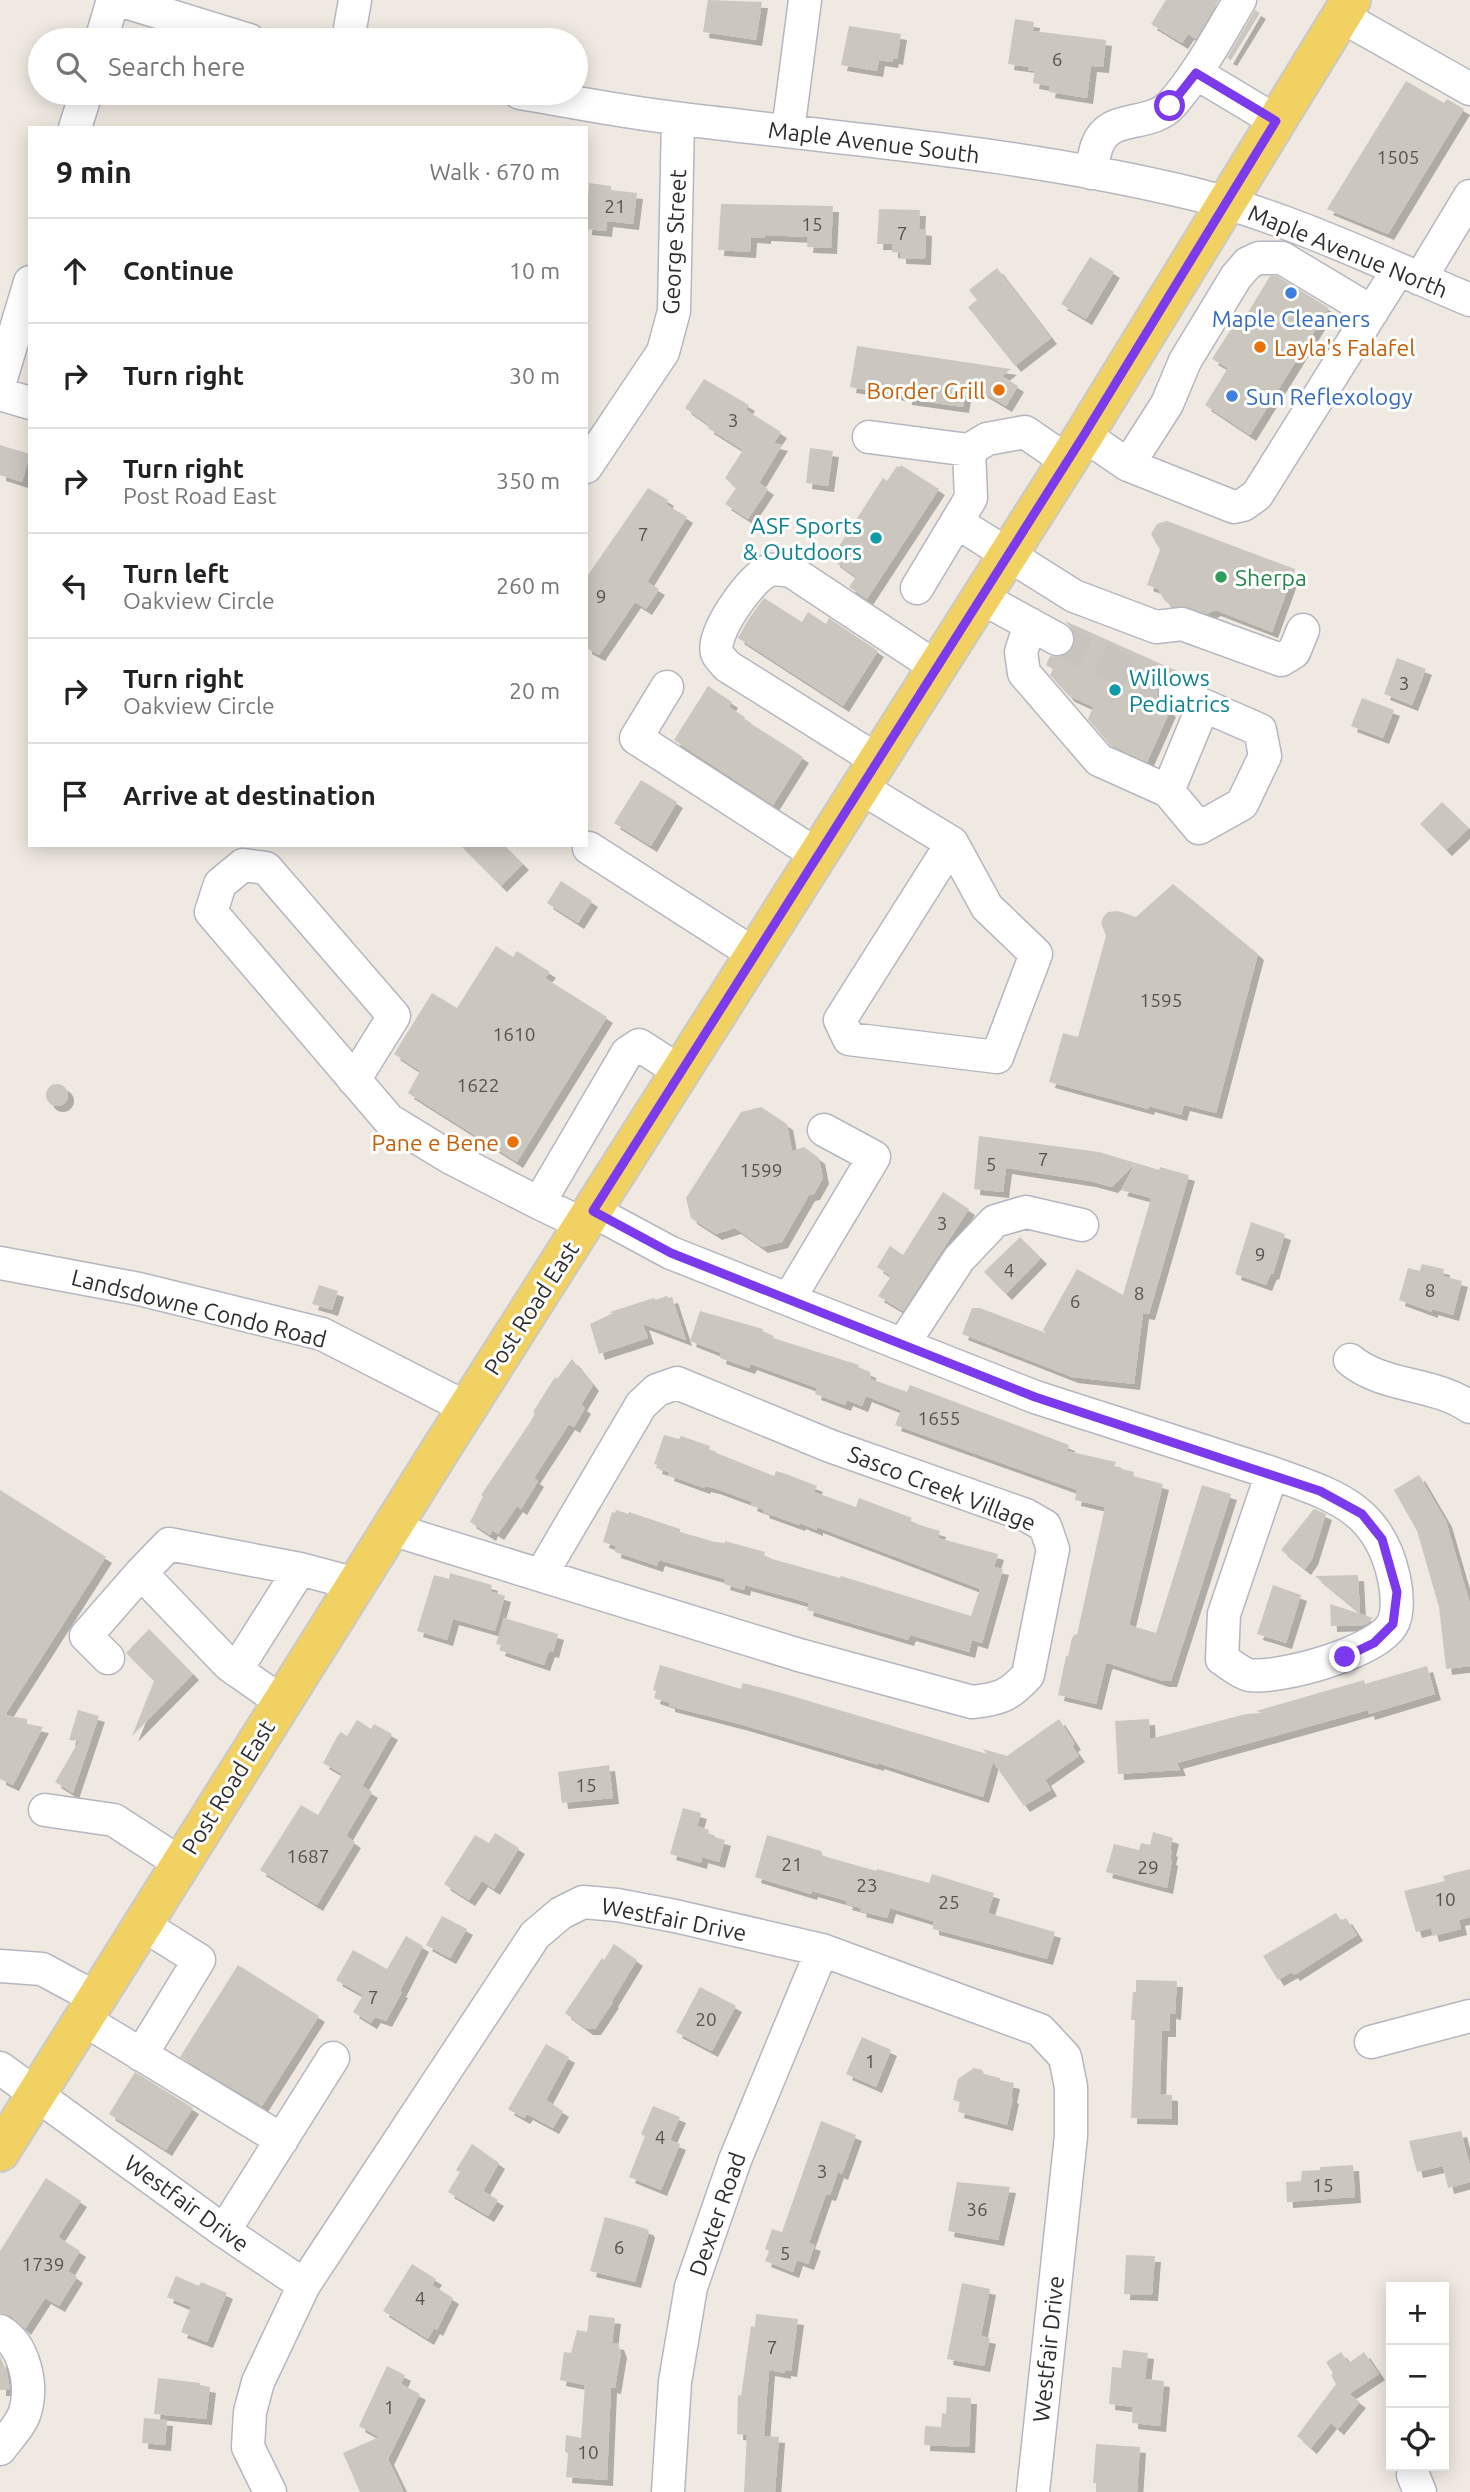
<!DOCTYPE html>
<meta charset="utf-8">
<style>
:root{--surface:#fff;--page:#f6f6f6;--text:#222;--muted:#767676;--line:#e0e0e0}
body{margin:0;font-family:Ubuntu,sans-serif;background:var(--page);color:var(--text)}
.controls{position:absolute;right:21px;bottom:21px;display:grid;overflow:hidden;border-radius:0px;box-shadow:0 4px 18px #0003}
.controls button{width:63px;height:63px;display:grid;place-items:center;padding:0;border:0;border-bottom:2px solid var(--line);background:var(--surface);color:var(--text);font:35px sans-serif}
.stop{position:absolute;width:21px;height:21px;margin:-16px;border:5px solid #7c3aed;border-radius:50%;background:#fff}
.stop.end{background:#7c3aed;border-color:#fff;box-shadow:0 2px 7px #0008}
.list{margin:0;padding:0;list-style:none}
h2{display:flex;justify-content:space-between;align-items:center;height:91px;margin:0;padding:0 28px;font-size:30px}
h2 small{font-size:23px;font-weight:400;color:var(--muted)}
.list li{display:grid;grid-template-columns:46px 1fr auto;gap:21px;align-items:center;box-sizing:border-box;height:105px;padding:0 28px;border-top:2px solid var(--line)}
.list b{display:block;font-size:26px;white-space:nowrap}
.list p{margin:0;font-size:23px;white-space:nowrap;color:var(--muted)}
.list em{font-size:23px;font-style:normal;color:var(--muted)}
.icon{flex:none;width:38px;height:38px;fill:none;stroke:currentColor;stroke-width:2;stroke-linecap:round;stroke-linejoin:round}
.map{position:relative;flex:none;width:1470px;height:2492px;overflow:hidden}
.search{position:absolute;background:var(--surface);box-shadow:0 4px 18px #0003;left:28px;top:28px;width:560px;height:77px;display:flex;align-items:center;gap:18px;box-sizing:border-box;padding:0 24px;border-radius:38px;color:var(--muted);font-size:26px}
.panel{position:absolute;background:var(--surface);box-shadow:0 4px 18px #0003;left:28px;top:126px;width:560px;height:721px;border-radius:0px}
.map>svg:first-child{display:block}
</style>
<div class="map">
<svg width="1470" height="2492" viewBox="0 0 1470 2492">
<defs>
<filter id="shadow"><feDropShadow dx="6" dy="6" stdDeviation="0" flood-color="#0004"/></filter>
</defs>
<rect width="100%" height="100%" fill="#efe9e1"/>
<!-- building -->
<path fill="#cbc7bf" filter="url(#shadow)" d="M708,0L762,2L756,40L703,32Z
M1166,0H1219L1196,39L1188,34L1182,43L1151,24Z
M1255,10L1260,13L1231,60L1227,58Z
M1015,19L1034,22L1033,31L1106,40L1103,67L1091,66L1087,98L1049,92L1050,86L1033,83L1035,71H1028L1029,67L1008,64Z
M849,26L901,34L897,59L893,58L892,62L879,60L877,71L841,65Z
M1406,81L1444,103L1447,99L1464,109L1388,234L1327,209Z
M589,183L611,186V190L637,193L633,224L607,221L606,231L586,229Z
M721,204L833,206L831,248L807,247L808,237L765,235V238L751,237L750,252L718,250Z
M879,209L920,210L919,229L926,230L925,259L900,258V253L892,252V244H877Z
M1090,257L1114,272L1086,319L1061,304Z
M997,268L1051,338L1015,366L968,307L977,300L969,290Z
M1270,276H1277L1329,308L1250,435L1205,405L1228,368L1212,359L1233,326L1238,329Z
M857,346L1011,369L1002,376L1018,386L1006,406L967,383L963,407L906,399V396L850,387Z
M704,379L749,405L746,410L781,432L774,443L782,445L759,483L768,489L748,519L725,504L736,488L725,478L743,450L708,428L709,425L685,408Z
M0,445L30,454L22,482L0,475Z
M810,448L833,451L828,486L806,483Z
M901,465L939,489L867,599L849,587L856,577L834,561V554L883,478L887,481L897,466L900,467Z
M648,488L668,500L666,504L687,517L647,582L659,589L646,609L635,602L599,655L586,648V578Z
M1167,521L1295,569L1272,632L1215,610L1207,614L1188,607H1173L1165,601L1158,589L1147,585L1160,550L1151,534L1157,524Z
M764,598L802,622L808,612L826,624L829,618L878,651L843,706L738,638L748,620Z
M1065,621L1186,675L1185,677L1172,675L1164,679L1158,685L1157,694L1160,703L1170,711L1147,762L1110,745L1088,719L1093,707L1069,696L1050,675L1053,669L1046,665L1050,656L1058,657L1066,655L1073,647L1075,639L1073,630Z
M1397,658L1426,669L1412,705L1384,694Z
M708,686L732,702L729,707L745,717L744,719L803,757L773,805L674,740Z
M1362,698L1394,710L1383,738L1351,726Z
M641,780L677,802L651,846L614,823Z
M1442,802L1469,828L1446,850L1420,824Z
M460,845H504L523,864L501,886Z
M561,881L592,901L578,923L547,903Z
M1173,884L1258,954L1216,1113L1184,1105L1181,1115L1149,1106L1148,1109L1049,1082L1063,1033L1078,1037L1106,936L1101,923L1104,916L1108,912L1118,911L1136,917Z
M496,946L513,957L517,951L550,972L545,978L607,1017L517,1162L408,1093L420,1071L394,1054L432,993L457,1008Z
M46 1095a11 11 0 1 1 22 0a11 11 0 1 1-22 0Z
M761,1107L787,1124L792,1151L804,1147L819,1158L823,1178L814,1194L809,1195L782,1242L762,1247L735,1228L716,1234L691,1218L686,1198L741,1112Z
M979,1136L1099,1152L1159,1170L1160,1167L1189,1175L1149,1314L1143,1313L1134,1384L1072,1377L962,1334L972,1308H980L1046,1333L1043,1330L1077,1269L1123,1295L1151,1198L1121,1190L1135,1164L1112,1187L1090,1181L1006,1168L1003,1192L974,1189Z
M943,1192L969,1209L903,1311L878,1296L891,1276L877,1267L890,1246L903,1255Z
M1251,1222L1285,1234L1273,1274L1271,1273L1266,1285L1235,1274Z
M1020,1237L1041,1258L1006,1294L984,1272Z
M1422,1264L1444,1269L1443,1276L1462,1281L1453,1315L1432,1309V1312L1399,1300L1408,1268L1420,1271Z
M319,1285L338,1291L332,1310L312,1304Z
M667,1296L668,1298L672,1297L686,1340L643,1324L648,1338L599,1354L590,1324L613,1313L610,1312L654,1298L655,1300Z
M700,1311L763,1329L762,1331L774,1336L773,1338L859,1365L858,1367L870,1372L871,1379L907,1392L910,1385L1069,1445L1067,1451L1116,1462L1114,1467L1134,1472L1133,1476L1163,1484L1129,1625L1156,1633L1202,1485L1231,1494L1171,1681H1163L1108,1663L1106,1664L1096,1704L1058,1695L1066,1656H1068L1072,1638L1075,1634L1077,1635L1105,1507L1075,1500L1077,1490L895,1425L901,1410L866,1396L862,1406L847,1400L845,1405L815,1394L817,1388L751,1364L749,1368L720,1358L721,1353L690,1341Z
M572,1359L593,1385L581,1405L585,1408L574,1427L569,1424L534,1478L538,1481L521,1509L517,1506L498,1534L492,1530L490,1535L470,1522L483,1496L481,1495L531,1421L535,1413L533,1412L555,1377L557,1379Z
M664,1435L679,1439L681,1436L710,1446L709,1450L774,1476L776,1471L786,1474L817,1486L814,1492L856,1507L859,1498L912,1518L910,1522L940,1531L938,1538L998,1554L994,1567L1003,1569L982,1643L972,1640L969,1652L910,1635L908,1640L807,1610L809,1603L745,1585L744,1590L724,1584L725,1579L659,1560L657,1566L615,1552L616,1546L603,1542L612,1512L615,1513L616,1510L629,1514V1512L680,1529V1532L715,1542L725,1543V1541L765,1552L764,1555L772,1559L840,1578L841,1576L971,1616L980,1589L817,1527V1530L800,1523L799,1525L763,1512L764,1510L751,1505L752,1502L714,1488L705,1486L704,1488L668,1475L669,1472L656,1468L657,1465L654,1464Z
M1419,1475L1446,1521L1470,1604V1666L1446,1669L1439,1607L1417,1531L1394,1490Z
M0,1490L106,1557L5,1715L27,1719V1724L43,1727L13,1785L0,1779Z
M1314,1509L1326,1514L1312,1559L1305,1569L1281,1550Z
M450,1573L492,1585L490,1591L505,1596L495,1631L453,1619L447,1640L417,1631L434,1575L449,1579Z
M1358,1575L1360,1613L1315,1576Z
M1273,1585L1301,1595L1286,1643L1257,1634Z
M1330,1604L1373,1618L1365,1625L1331,1626Z
M504,1618L558,1634L553,1652L549,1651L544,1665L499,1650L501,1645L496,1644Z
M149,1629L193,1674L132,1736L154,1681L126,1653Z
M660,1665L741,1689L743,1683L775,1691L987,1754L983,1749L1007,1756L1059,1719L1075,1744L1072,1746L1079,1756L1045,1780L1051,1790L1024,1806L993,1762L983,1797L878,1763V1765L743,1725L669,1706V1703L654,1698L656,1691L653,1690Z
M1427,1666L1435,1694L1369,1714L1368,1710L1177,1763L1180,1770L1118,1774L1115,1721L1149,1719L1150,1739L1246,1714L1262,1713L1256,1711L1364,1680L1365,1684Z
M78,1710L99,1716L73,1793L55,1782L79,1741L69,1740Z
M357,1720L371,1729L374,1724L392,1734L362,1786L372,1792L346,1836L355,1842L317,1905L260,1870L301,1805L318,1815L342,1774L323,1763L338,1735L341,1732L347,1736Z
M609,1765L613,1798L562,1803L558,1772Z
M683,1808L701,1813L697,1826L709,1830L708,1835L725,1840L719,1862L702,1857L701,1863L670,1854Z
M1153,1832L1173,1838L1170,1850L1172,1851L1170,1859L1172,1860L1167,1888L1106,1872L1114,1844L1139,1850L1141,1843L1150,1845Z
M495,1833L519,1848L494,1889L482,1881L469,1900L444,1884L475,1835L489,1843Z
M767,1835L821,1851L823,1856L877,1871V1869L929,1883L932,1874L994,1893L988,1913L1055,1932L1047,1959L933,1929V1921L890,1908L887,1918L860,1911L861,1908L846,1904L847,1901L812,1891L811,1894L755,1877Z
M1470,1869V1917L1459,1920L1461,1929L1433,1936L1431,1928L1416,1932L1404,1891L1445,1881L1443,1876Z
M1336,1913L1341,1921L1346,1918L1357,1935L1294,1975L1292,1972L1278,1980L1263,1956Z
M442,1916L467,1929L450,1958L426,1945Z
M406,1936L423,1946L400,1991L402,1992L386,2021L375,2017L371,2023L353,2012L363,1995L336,1980L353,1950L387,1969Z
M614,1944L637,1960L612,2001L613,2002L595,2029H587L565,2013L602,1958L604,1960Z
M238,1965L319,2016L262,2106L180,2057Z
M1136,1980L1177,1981L1175,2014L1170,2013V2031H1162L1160,2094L1172,2095V2119L1131,2118L1135,2020H1131L1133,1992H1136Z
M700,1987L736,2006L712,2051L676,2032Z
M862,2037L891,2050L876,2087L846,2074Z
M546,2044L569,2057L546,2100L563,2111L553,2128L527,2114L524,2118L508,2109Z
M974,2068L982,2070L984,2074L1000,2078V2080L1014,2083L1011,2097L1013,2098L1007,2125L958,2112L960,2102L953,2100L958,2079Z
M135,2072L193,2108L166,2150L109,2114Z
M653,2106L680,2117L670,2140L680,2144L661,2190L629,2177L645,2136L641,2134Z
M821,2121L856,2135L842,2174L838,2172L830,2195L826,2194L809,2243L815,2245L808,2264L797,2260L793,2272L765,2261L769,2251L765,2249L772,2229L782,2232Z
M1461,2131L1470,2167V2182L1448,2188L1443,2166L1417,2172L1409,2141Z
M472,2144L499,2163L483,2191L498,2200L488,2216L448,2192L460,2172L456,2170Z
M1353,2165L1355,2197L1287,2202L1286,2182L1301,2181L1302,2171L1320,2170V2167Z
M46,2178L81,2201L58,2237L80,2251L68,2271L77,2277L59,2306L45,2298L25,2329L11,2316L0,2313V2251Z
M957,2182L1010,2187L998,2240L948,2231Z
M605,2217L647,2229L649,2232L635,2282L590,2271Z
M1126,2255L1155,2256L1152,2295L1124,2294Z
M412,2264L436,2279L432,2285L453,2298L437,2330L434,2328L428,2339L383,2311Z
M176,2276L199,2286L201,2282L227,2293L207,2342L181,2332L191,2307L167,2297Z
M962,2283L990,2289L981,2336L990,2338L984,2366L947,2359Z
M756,2314L798,2319L791,2371L785,2370V2373L769,2370L764,2436L779,2437L775,2492H744L747,2435L737,2434L738,2395L741,2396L751,2326L755,2327Z
M589,2315L615,2318L612,2343L618,2344L621,2352L615,2388L611,2387L607,2480L566,2477L568,2454L565,2451L566,2435L581,2438L585,2385L560,2380L564,2352L571,2353L577,2330L587,2332Z
M1123,2350L1148,2353L1145,2379L1164,2381L1160,2426L1132,2423L1133,2407L1109,2404L1112,2367L1121,2368Z
M1341,2352L1349,2363L1364,2352L1379,2374L1349,2394L1360,2402L1338,2429L1331,2423L1311,2448L1297,2436L1336,2384L1331,2375L1333,2373L1326,2362Z
M0,2356L7,2372L10,2390H0Z
M387,2366L405,2375L401,2384L420,2394L388,2459L404,2492H360L343,2453L379,2437L359,2426Z
M158,2378L200,2383V2385L210,2387L206,2419L154,2414Z
M947,2397L971,2398L969,2447L924,2445L925,2426L941,2427L942,2413L946,2414Z
M144,2418L167,2420L165,2445L142,2443Z
M1096,2444L1140,2447L1137,2492H1096V2483H1093Z"/>
<g fill="none" stroke-linecap="round" stroke-linejoin="round">
<!-- minor-tunnel -->
<path stroke="#c8c4bd" stroke-width="32" stroke-dasharray="32 16" stroke-linecap="butt" d="M1057,639L1175,693"/>
<!-- minor casing -->
<g stroke="#b4b7c1" stroke-width="35">
<path id="minor" d="M119,0L249,40
M1341,16L1470,89
M101,40L113,0
M348,40L355,0
M1196,73L1276,121
M520,93C574,102 628,113 682,119C853,140 1026,153 1194,194C1289,218 1380,262 1470,300
M75,128L86,93
M788,131L805,0
M1091,173C1093,164 1094,154 1097,146C1109,112 1150,129 1172,104C1199,73 1219,35 1240,0
M1420,279L1470,196
M0,382L30,282
M0,394L30,403
M1084,435L1128,465L1234,507L1243,505L1257,495L1398,270
M869,437L969,450L987,439L1025,432L1067,461
M1128,465L1167,404L1185,361L1236,277L1248,263L1259,258H1282L1372,312
M586,467L663,352L674,311L678,119
M958,523L1074,596L1156,627L1182,624L1281,660L1294,652L1303,630
M917,588L971,498L969,450
M980,597L1057,639
M1030,624L1021,652L1024,673L1099,760L1168,791L1203,706
M667,687L636,738L817,855
M877,760L727,666C724,662 718,657 717,653C711,634 748,583 764,573C772,567 782,570 791,571L936,667
M860,787L952,843L840,1020L849,1039L997,1057L1036,954L987,907L952,843
M1168,791L1199,828L1242,804L1265,756L1260,730L1175,693
M589,848L754,954
M354,1080L394,1016L266,868L243,865L220,884L211,912L389,1120L451,1158L539,1203
M593,1211L671,1253L1035,1397L1272,1473L1224,1614L1222,1659C1230,1664 1240,1673 1249,1675C1280,1679 1375,1653 1392,1625C1399,1613 1397,1591 1394,1578C1379,1507 1333,1495 1272,1473
M585,1225L539,1203L627,1053L639,1045L681,1072
M0,1263L139,1289L322,1334L467,1408
M789,1299L874,1157L824,1130
M903,1344L959,1259L995,1221L1026,1212L1082,1225
M1350,1360C1384,1388 1434,1382 1470,1407
M391,1529L799,1655L972,1702C1000,1699 1009,1696 1028,1675L1053,1549L1045,1526L1026,1515L830,1446L677,1383L657,1390L641,1405L541,1575
M300,1569L356,1584
M108,1658L86,1636L141,1573
M236,1670L300,1569L169,1544L141,1573L229,1665L282,1702
M45,1810L114,1820L180,1863
M0,1966L42,1969L96,1998
M83,2019L282,2140
M1371,2042L1470,2016
M141,2055L199,1960L142,1924
M0,2068L224,2231L304,2285
M224,2231L333,2058
M0,2331C25,2346 33,2385 25,2412C21,2425 8,2438 0,2449
M1413,2475L1420,2492
M270,2492L248,2447L250,2412L258,2382L304,2285L535,1935L561,1913L583,1902L617,1905L675,1916L822,1950L1040,2030L1065,2057L1071,2087V2136L1033,2492
M668,2492L675,2382L691,2287L735,2160L822,1950"/>
</g>
<!-- major casing -->
<g stroke="#c9c9c9" stroke-width="42">
<path id="major" d="M0,2152L441,1449L1084,435L1351,0"/>
</g>
<!-- minor -->
<use href="#minor" stroke="#fff" stroke-width="32"/>
<!-- major -->
<use href="#major" stroke="#f2d163" stroke-width="38"/>
</g>
<g fill="none" stroke-linecap="round" stroke-linejoin="round">
<!-- route -->
<path stroke="#7c3aed" stroke-width="9" d="M1170,106L1196,73L1276,121L1084,435L593,1211L671,1253L1035,1397L1320,1491L1362,1514L1382,1539L1397,1592L1393,1624L1374,1643L1345,1657"/>
</g>
<!-- markers -->
<g fill="#3f7fe0" stroke="#fff" stroke-width="2.5">
<circle cx="1291" cy="293" r="7"/>
<circle cx="1232" cy="396" r="7"/>
</g>
<g fill="#e8710a" stroke="#fff" stroke-width="2.5">
<circle cx="1260" cy="347" r="7"/>
<circle cx="999" cy="390" r="7"/>
<circle cx="513" cy="1142" r="7"/>
</g>
<g fill="#0f9aa8" stroke="#fff" stroke-width="2.5">
<circle cx="876" cy="538" r="7"/>
<circle cx="1115" cy="690" r="7"/>
</g>
<circle fill="#2e9e5b" stroke="#fff" stroke-width="2.5" cx="1221" cy="577" r="7"/>
<g text-anchor="middle" dominant-baseline="central" stroke-width="6" stroke-linejoin="round" paint-order="stroke">
<!-- number labels -->
<g font-size="19" fill="#555452">
<text x="1057" y="59">6</text>
<text x="1398" y="157">1505</text>
<text x="615" y="206">21</text>
<text x="812" y="224">15</text>
<text x="902" y="233">7</text>
<text x="733" y="420">3</text>
<text x="643" y="534">7</text>
<text x="601" y="596">9</text>
<text x="1404" y="683">3</text>
<text x="1161" y="1000">1595</text>
<text x="514" y="1034">1610</text>
<text x="478" y="1085">1622</text>
<text x="1043" y="1159">7</text>
<text x="991" y="1164">5</text>
<text x="761" y="1170">1599</text>
<text x="942" y="1223">3</text>
<text x="1260" y="1254">9</text>
<text x="1009" y="1270">4</text>
<text x="1430" y="1290">8</text>
<text x="1139" y="1293">8</text>
<text x="1075" y="1301">6</text>
<text x="939" y="1418">1655</text>
<text x="586" y="1785">15</text>
<text x="308" y="1856">1687</text>
<text x="792" y="1864">21</text>
<text x="1148" y="1867">29</text>
<text x="867" y="1885">23</text>
<text x="1445" y="1899">10</text>
<text x="949" y="1902">25</text>
<text x="373" y="1997">7</text>
<text x="706" y="2019">20</text>
<text x="870" y="2061">1</text>
<text x="660" y="2137">4</text>
<text x="822" y="2171">3</text>
<text x="1323" y="2185">15</text>
<text x="977" y="2209">36</text>
<text x="619" y="2247">6</text>
<text x="785" y="2253">5</text>
<text x="43" y="2264">1739</text>
<text x="420" y="2298">4</text>
<text x="772" y="2347">7</text>
<text x="389" y="2407">1</text>
<text x="588" y="2452">10</text>
</g>
<!-- street labels -->
<g font-size="23" fill="#2e2e2e" stroke="#fff">
<text transform="translate(874 142) rotate(7)">Maple Avenue South</text>
<text transform="translate(674 242) rotate(-87)">George Street</text>
<text transform="translate(1348 251) rotate(22)">Maple Avenue North</text>
<text transform="translate(199 1308) rotate(14)">Landsdowne Condo Road</text>
<text transform="translate(531 1308) rotate(-57)">Post Road East</text>
<text transform="translate(942 1488) rotate(21)">Sasco Creek Village</text>
<text transform="translate(228 1787) rotate(-58)">Post Road East</text>
<text transform="translate(674 1919) rotate(11)">Westfair Drive</text>
<text transform="translate(187 2203) rotate(36)">Westfair Drive</text>
<text transform="translate(717 2214) rotate(-71)">Dexter Road</text>
<text transform="translate(1048 2349) rotate(-84)">Westfair Drive</text>
</g>
<!-- shop labels -->
<g font-size="23" fill="#366cbe" stroke="#fff">
<text x="1291" y="318">Maple Cleaners</text>
<text x="1246" y="396" text-anchor="start">Sun Reflexology</text>
</g>
<!-- food labels -->
<g font-size="23" fill="#c56008" stroke="#fff" text-anchor="end">
<text x="1274" y="347" text-anchor="start">Layla's Falafel</text>
<text x="985" y="390">Border Grill</text>
<text x="499" y="1142">Pane e Bene</text>
</g>
<!-- culture labels -->
<g font-size="23" fill="#0d838f" stroke="#fff" text-anchor="end">
<text x="862" y="525">ASF Sports<tspan x="862" dy="26">&amp; Outdoors</tspan></text>
<text x="1129" y="677" text-anchor="start">Willows<tspan x="1129" dy="26">Pediatrics</tspan></text>
</g>
<!-- leisure labels -->
<g font-size="23" fill="#27864d" stroke="#fff" text-anchor="start">
<text x="1235" y="577">Sherpa</text>
</g>
</g>
</svg>
<div class="controls">
<button>+</button>
<button>−</button>
<button><svg class="icon" aria-label="locate" viewBox="0 0 24 24"><circle cx="12" cy="12" r="6"/><path d="M12 2v4M12 18v4M2 12h4M18 12h4"/></svg></button>
</div>
<div class="stop" style="left:1170px;top:106px"></div>
<div class="stop end" style="left:1345px;top:1657px"></div>
<div class="search"><svg class="icon" aria-label="search" viewBox="0 0 24 24"><circle cx="10" cy="10" r="6"/><path d="M15 15l6 6"/></svg>Search here</div>
<section class="panel">
<h2>9 min<small>Walk · 670 m</small></h2>
<ul class="list">
<li><svg class="icon" aria-label="ahead" viewBox="0 0 24 24"><path d="M12 20V5M6 11l6-6 6 6"/></svg><div><b>Continue</b></div><em>10 m</em></li>
<li><svg class="icon" aria-label="right" viewBox="0 0 24 24"><path d="M7 20v-9h11M14 6l5 5-5 5"/></svg><div><b>Turn right</b></div><em>30 m</em></li>
<li><svg class="icon" aria-label="right" viewBox="0 0 24 24"><path d="M7 20v-9h11M14 6l5 5-5 5"/></svg><div><b>Turn right</b><p>Post Road East</p></div><em>350 m</em></li>
<li><svg class="icon" aria-label="left" viewBox="0 0 24 24"><path d="M17 20v-9H6M10 6l-5 5 5 5"/></svg><div><b>Turn left</b><p>Oakview Circle</p></div><em>260 m</em></li>
<li><svg class="icon" aria-label="right" viewBox="0 0 24 24"><path d="M7 20v-9h11M14 6l5 5-5 5"/></svg><div><b>Turn right</b><p>Oakview Circle</p></div><em>20 m</em></li>
<li><svg class="icon" aria-label="arrive" viewBox="0 0 24 24"><path d="M6 21V4h12l-3 4 3 4H6"/></svg><div><b>Arrive at destination</b></div></li>
</ul>
</section>
</div>
